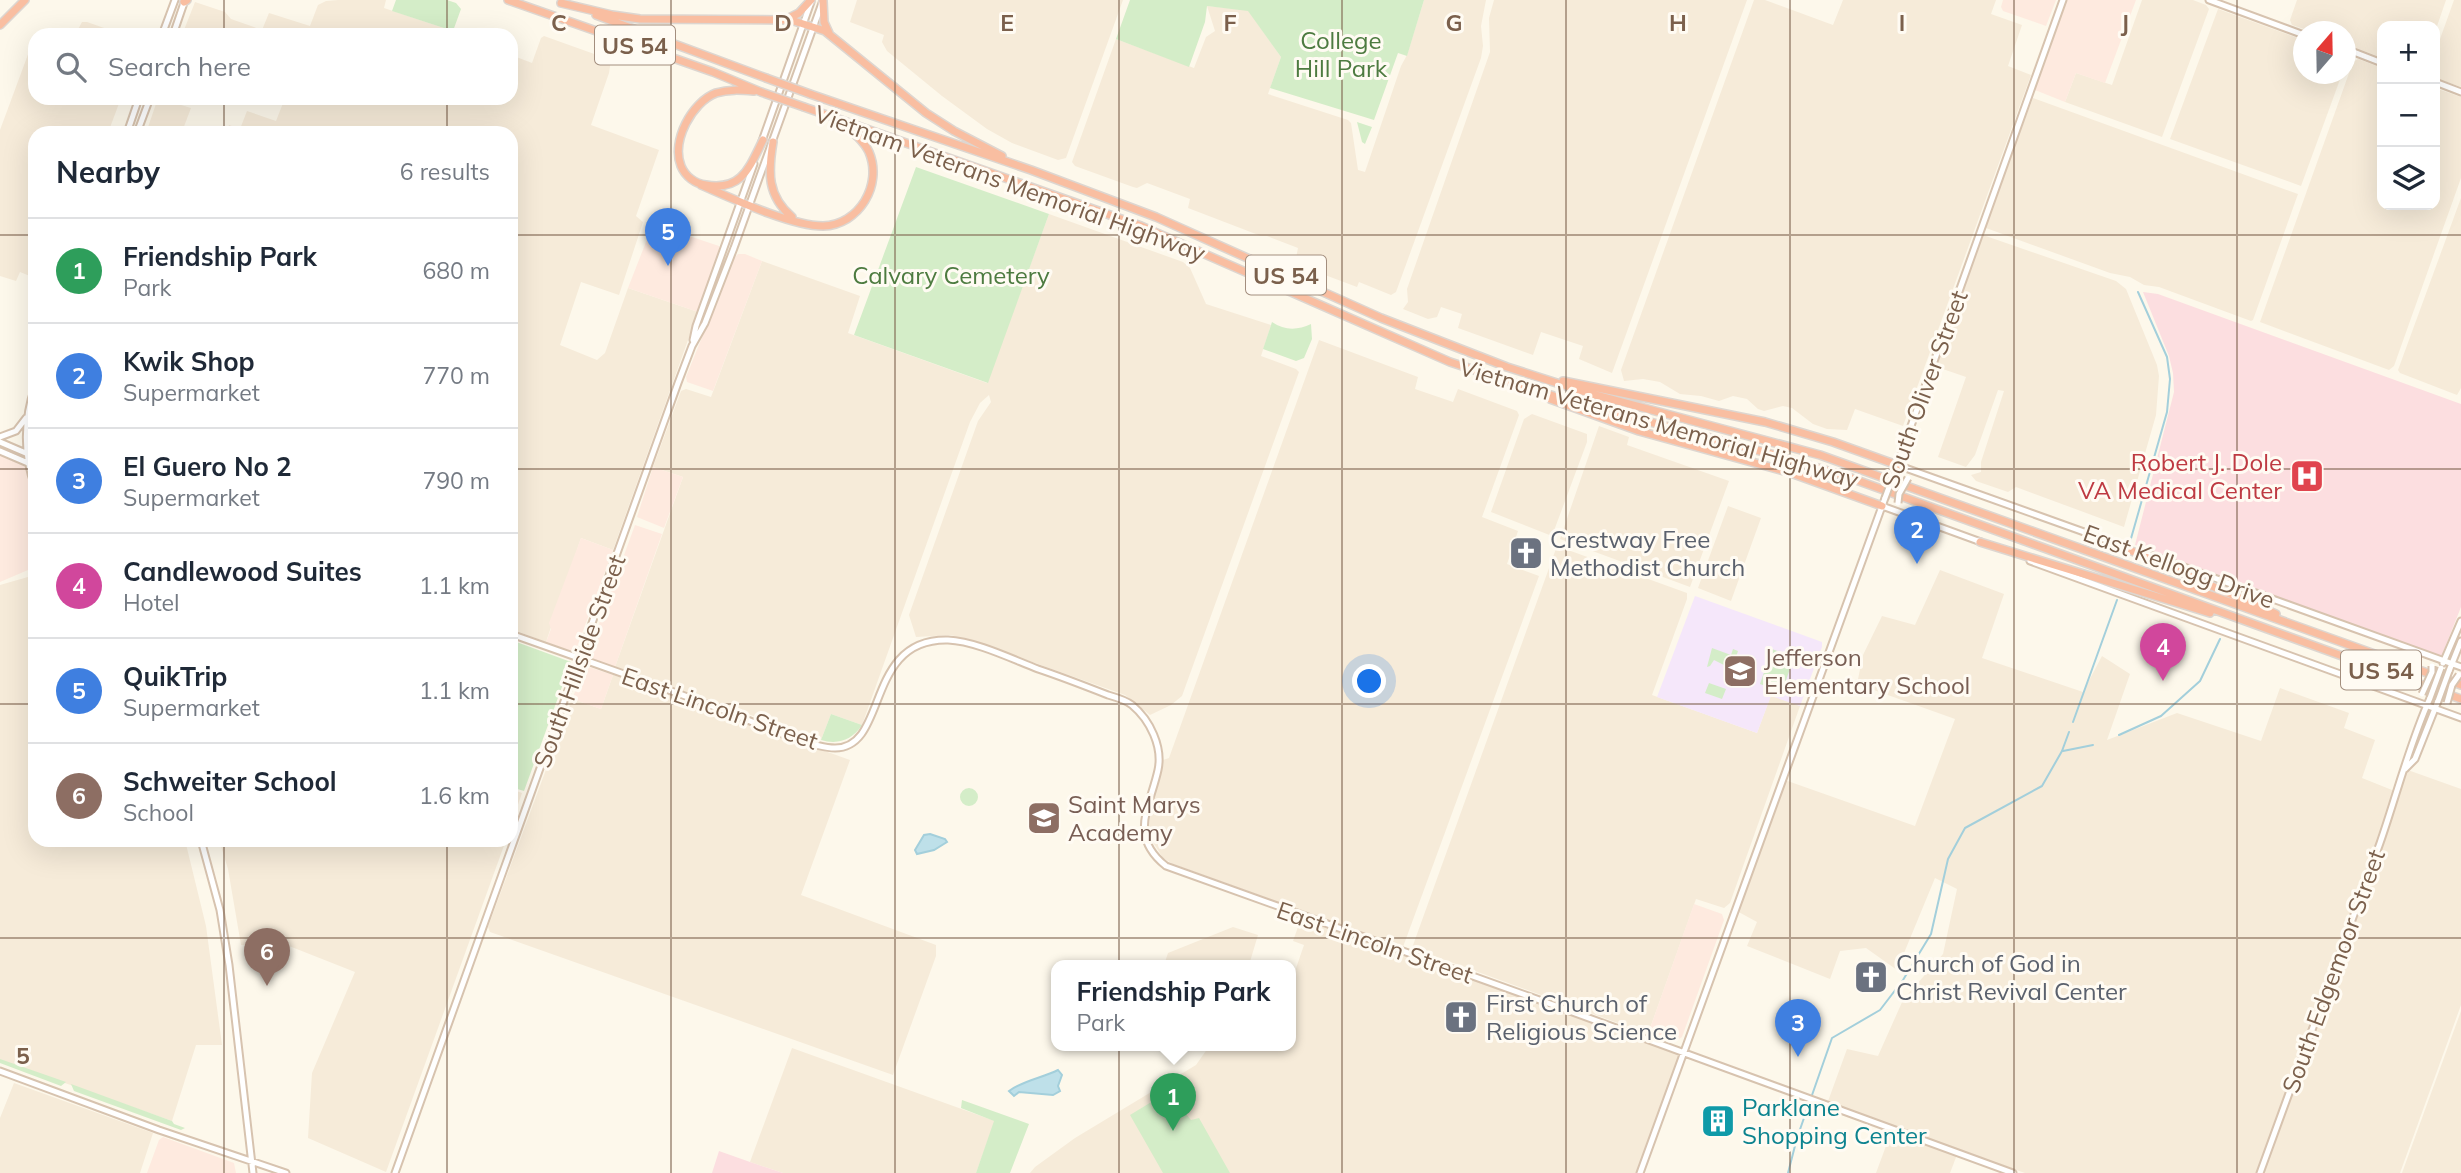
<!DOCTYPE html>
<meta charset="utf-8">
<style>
:root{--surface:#fff;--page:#f2f2f3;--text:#1f2937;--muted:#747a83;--line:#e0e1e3;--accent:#0f766e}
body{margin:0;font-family:Mulish,sans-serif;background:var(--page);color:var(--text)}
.controls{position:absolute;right:21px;top:21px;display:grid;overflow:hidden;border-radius:14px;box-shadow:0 7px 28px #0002}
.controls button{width:63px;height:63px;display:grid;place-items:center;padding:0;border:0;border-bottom:2px solid var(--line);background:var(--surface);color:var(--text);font:35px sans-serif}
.compass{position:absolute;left:2293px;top:21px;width:63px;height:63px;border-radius:50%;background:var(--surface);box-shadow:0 7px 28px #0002;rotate:20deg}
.you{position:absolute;left:1370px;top:682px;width:24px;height:24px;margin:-18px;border:5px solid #fff;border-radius:50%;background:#1a73e8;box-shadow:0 0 0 10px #1a73e833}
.badge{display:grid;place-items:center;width:46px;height:46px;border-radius:50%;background:var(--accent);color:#fff;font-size:23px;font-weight:700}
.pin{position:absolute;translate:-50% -58px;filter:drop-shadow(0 2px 4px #0008)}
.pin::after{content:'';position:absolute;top:37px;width:24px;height:21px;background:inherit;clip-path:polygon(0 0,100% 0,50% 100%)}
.popup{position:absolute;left:1051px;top:960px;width:245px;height:91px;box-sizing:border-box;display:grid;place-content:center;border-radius:14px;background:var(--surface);filter:drop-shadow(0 2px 5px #0005);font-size:23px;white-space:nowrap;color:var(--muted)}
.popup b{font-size:26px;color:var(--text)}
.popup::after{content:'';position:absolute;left:50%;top:100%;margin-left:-14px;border:14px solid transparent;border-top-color:var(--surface)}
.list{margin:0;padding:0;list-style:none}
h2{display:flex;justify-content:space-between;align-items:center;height:91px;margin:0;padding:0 28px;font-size:30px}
h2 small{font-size:23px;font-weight:400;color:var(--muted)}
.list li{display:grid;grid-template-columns:46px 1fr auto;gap:21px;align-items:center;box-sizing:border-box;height:105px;padding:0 28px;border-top:2px solid var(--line)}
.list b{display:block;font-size:26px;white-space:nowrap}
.list p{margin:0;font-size:23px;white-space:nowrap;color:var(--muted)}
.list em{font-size:23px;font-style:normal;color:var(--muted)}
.icon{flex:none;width:38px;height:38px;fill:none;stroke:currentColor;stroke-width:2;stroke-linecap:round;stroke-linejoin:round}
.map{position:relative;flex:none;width:2461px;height:1173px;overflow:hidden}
.search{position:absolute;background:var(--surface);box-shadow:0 7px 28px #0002;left:28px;top:28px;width:490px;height:77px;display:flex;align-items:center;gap:18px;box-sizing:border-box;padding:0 24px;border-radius:21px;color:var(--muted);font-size:26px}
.panel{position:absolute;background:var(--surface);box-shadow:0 7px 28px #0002;left:28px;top:126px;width:490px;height:721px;border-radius:21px}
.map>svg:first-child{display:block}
</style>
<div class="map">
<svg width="2461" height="1173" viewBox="0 0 2461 1173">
<rect width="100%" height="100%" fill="#fdf8eb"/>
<!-- residential -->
<path fill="#f6ebd9" d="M338,0H386L384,8L444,28L455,35H182L195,2L225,12L231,19L262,30L269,13L310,26L318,5L326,1Z
M857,0H1123L1066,158L1058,160L1012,143L987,129L942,96L887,51L882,42L884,35L850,22Z
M1424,0H1486L1481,26L1483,46L1481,58L1396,292L1391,295L1359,282L1357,287L1317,272L1296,258L1298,248L1267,236H1261L1188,208L1190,199L1147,183L1137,188L1133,187L1075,166L1072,162L1116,39L1194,68L1206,37L1215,31L1207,6L1248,10L1281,57L1268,94L1348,120L1351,123L1358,170L1365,172L1401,66L1407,55Z
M1494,0H1747L1612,373L1579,359L1583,346L1541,332L1533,355L1458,328L1462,314L1441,307L1437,317L1428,319L1403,309L1408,302L1407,289L1490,52L1489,18Z
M1754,0H1765L1833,25L1843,0H1996L1991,14L2022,25L2008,66L2031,75L1903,426L1855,409L1847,430L1827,429L1813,424L1792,408L1783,406L1764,411L1758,409L1747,399L1733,396L1719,401L1701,396L1680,394L1660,382L1643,379L1624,381L1621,370Z
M2142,0H2193L2206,5L2209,9L2162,137L2065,102L2076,73L2112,85Z
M2297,0H2446L2435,32V26H2382V58L2346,44V32L2310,31L2292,25L2290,20Z
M2454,0H2461V87L2435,78V53Z
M2218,9L2303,40L2304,74H2342L2301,186L2170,139Z
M82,22H87L124,35H75Z
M544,36L611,60L609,73L591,125L659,150L636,216L643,222L619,295L581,282L560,345L597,360L605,353L628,288L698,312L613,550L581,538L546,642L511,629V133H226L229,125L240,129L247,111L276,121L285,98H511V55L532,63L541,38Z
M30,49L35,51V98H121L108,133H35V278L20,272L16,281L0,276V130Z
M2358,59L2382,68V205H2435V88L2461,97V178L2394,366L2389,370L2260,322L2353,62Z
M158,98L191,108L183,129L194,133H146Z
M2033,98L2298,194L2253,320L2251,321L2159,287L2144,285L2130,277L2110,273L1986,228L1985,225Z
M2461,198V388L2457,395L2400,373L2398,370Z
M1049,214L1183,262L1190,268L1206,304L1271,325L1261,356L1296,369L1299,372L1182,696L1171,705L1150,715L1125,695L982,644L951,635L916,637L909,615L978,421L991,402L989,395L980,403L970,422L862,725L831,714L821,740L615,667L683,477L653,467L681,391L686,389L711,397L762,261L860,296L848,333L987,383Z
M1983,235L2116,281L2126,289L2157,365L2159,376L2156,415L2124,527L2016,487L2008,492L1976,481L1971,475L1981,472V462L2004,391L1998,390L1975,455L1966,467L1938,457L1966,377L1937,367L1951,321Z
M1319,340L1418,377L1415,389L1453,402L1458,389L1517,411L1519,415L1482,517L1518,531L1507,564L1539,576L1403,947L1173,864L1163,858L1149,836L1148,818L1163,760L1169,758Z
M1532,414L1587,434V442L1552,536L1491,512L1524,419Z
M1599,426L1629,437L1627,445L1729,481L1690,587L1560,539Z
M1728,506L1761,518L1731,601L1698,588Z
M1557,546L1687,593V599L1652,695L1757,733L1771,695L1800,706L1730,903L1724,908L1696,899L1648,1034L1412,948Z
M1940,570L2004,594L1982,658L2083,692L2102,656L2130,674L2107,740L2177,713L2261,741L2280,688L2349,713L2344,728L2375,740L2362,778L2397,792L2405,769L2461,789V1005L2400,1173H2025L1907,1132L1958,1152L1950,1173H1876L1893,1127L1827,1104L1847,1049L1878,1056L1903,1000L1943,954L1957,889L1935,878L1897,970L1866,948L1840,951L1830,979L1747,946L1757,922L1735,910L1782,779L1915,826L1955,719L1857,684L1863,655L1882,616L1915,625Z
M35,575V840H185L206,926L222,1045H196L172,1121L0,1060V585Z
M613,675L850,760L801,895L936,945V956L893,1075L490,932L488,927L572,699L601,709Z
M511,789L522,793L511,825Z
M219,840H506L386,1172L308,1138L312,1073L355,972L284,944L241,945L228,869Z
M1302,916L1683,1054L1636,1173H1030L1035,1167L1075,1138L1196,1065L1210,1045H1290V973L1294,974L1304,945L1293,941Z
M1233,927L1258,935L1249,965H1164L1168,953Z
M2461,1011V1173H2402Z
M792,1048L995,1121L976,1173H783L750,1162Z
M14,1083L153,1133L140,1173H0V1118Z"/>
<!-- commercial -->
<path fill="#feeadf" d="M2003,0H2056L2046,26L2003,11L2001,7Z
M2067,0H2136L2105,83L2076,73L2065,102L2035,90Z
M653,224L719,246L720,250L698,312L628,288Z
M738,254H745L762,261L713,391L687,382L686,377L734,258Z
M0,455L26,467L35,491V567L0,582Z
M653,467L683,477L664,528L637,517Z
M635,525L662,534L615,667L591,658L588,654Z
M581,538L613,550L577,647L571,651L546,642L551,629L549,623Z
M586,666L613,675L601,709L572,699Z
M1694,904L1722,914L1724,920L1682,1037L1674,1042L1648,1034Z
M163,1137L234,1163L236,1173H147L159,1140Z"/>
<!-- education -->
<path fill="#f5e7fa" d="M1695,596L1822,642V647L1800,706L1771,696L1757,733L1657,697Z"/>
<!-- medical -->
<path fill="#fcdee0" d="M2143,292L2158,294L2461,404V607L2442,655L2437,656L2135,545L2174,392L2173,373L2169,356Z
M719,1151L750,1162L783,1173H712Z"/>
<!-- green -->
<path fill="#d4edc8" d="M396,0H447L456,3L461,9L453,31L392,11Z
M1130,0H1424L1407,56L1398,53L1374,120L1270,88L1281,57L1248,11L1207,6L1205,22L1189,67L1116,39Z
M1357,122L1372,127L1365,144L1362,142Z
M916,167L1049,214L988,383L854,335Z
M1272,322C1285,331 1298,330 1311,324L1312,339L1304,358L1296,361L1263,349Z
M511,640L571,662L524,791L511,787Z
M1712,648L1731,655L1733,649L1738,651L1732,669L1714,660L1710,666L1707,667Z
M1772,649L1794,657L1782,692L1760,684Z
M1709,683L1726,689L1722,699L1705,693Z
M831,714L862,725C852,740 838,745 821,740Z
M960 797a9 9 0 1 1 18 0a9 9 0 1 1-18 0Z
M0,1059L66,1082L61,1086L0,1063Z
M71,1084L172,1121L174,1124L185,1128L181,1130L74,1091Z
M1171,1090L1177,1103L1191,1120L1199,1118L1230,1173H1163L1130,1115Z
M962,1100L1029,1124L1010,1173H976L994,1121L961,1108Z"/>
<!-- water -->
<path fill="#bee0e9" stroke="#a3cfdb" stroke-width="2" d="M930,834L945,839L947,842L934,850L917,854L915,850L924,835Z
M1058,1070L1062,1075L1058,1086L1060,1091L1053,1095L1019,1092L1014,1096L1009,1091C1024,1080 1042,1078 1058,1070Z"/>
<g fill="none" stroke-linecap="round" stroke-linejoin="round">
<!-- stream -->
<path stroke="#a3cfdb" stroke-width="2" d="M2130,542L2167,412L2170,379L2167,357L2138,292
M2073,722L2117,600
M2119,735L2161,716L2200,681L2220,639
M2063,751L2093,745
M1788,1173L1797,1138L1832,1038L1880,1010L1903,980L1931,934L1948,859L1965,828L2042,786L2062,751L2069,732"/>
<!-- secondary casing -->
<g stroke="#d7c3af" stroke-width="9">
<path id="secondary" d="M2209,0L2304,35
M162,35L175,0
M173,35L185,0
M2346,49L2382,63
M2435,82L2461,92
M127,133L139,98
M137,133L150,98
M762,141L811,2
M693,340L696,326L754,164
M35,387C24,418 23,455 35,486
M0,437L16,431L26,418
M0,442L35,457
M0,451L35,466
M1897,465L2112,542
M1896,468L2063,0
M1882,506L1981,542
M2145,553L2461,667
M2030,561L2461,718
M511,634C581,659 651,683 720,709C748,719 808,748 835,748C889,748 864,638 948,640C975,641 1012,659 1038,669C1062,677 1085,686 1108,695C1115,697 1126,700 1132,705C1150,720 1163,747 1158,770C1150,807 1128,836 1166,866L1545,1002L2013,1173
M2443,663L2461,621
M2449,671L2461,641
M2405,769L2415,759L2438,701
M201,840L220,910L229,965L253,1173
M0,1071L159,1130L286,1173
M395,1173L678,383L692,346L705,323L734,248L822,3
M1640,1173L1885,498
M2260,1173C2300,1063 2340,953 2380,843C2397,794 2409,745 2430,698"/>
</g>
<!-- highway casing -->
<g stroke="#ddd6d0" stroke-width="10">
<path id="highway" d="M508,0L713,72L761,92
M823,1L824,22L829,33
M184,2L187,0
M561,3L612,15L640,19L783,20L794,21L825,31L926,113L954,131L1002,156
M596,15L766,78
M787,19L799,13L811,0
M0,25L25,0
M754,91C741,90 729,89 716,93C692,102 671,141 681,166C685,176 695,184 706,185C742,191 749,168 763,140
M810,94L1031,170L1156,217L1381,318L1507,367L1588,393L1820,455L2461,685
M804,107L1141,226L1450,362L1563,399L1775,455L1848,477L2461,699
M773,142C768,172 767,196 792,217
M701,185C731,198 791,226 823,226C859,225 883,185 869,152C863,139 851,130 839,122
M1563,381L1765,422L1833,442L1897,465
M1550,399L1639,431L1788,472L1882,506
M1980,542L2210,613
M2111,542L2276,614"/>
</g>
<!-- secondary -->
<use href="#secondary" stroke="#fff" stroke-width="5"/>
<!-- highway -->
<use href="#highway" stroke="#f9bea1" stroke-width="7"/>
<!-- secondary-bridge casing -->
<g stroke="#d7c3af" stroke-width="9" stroke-linecap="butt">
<path id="secondary-bridge" d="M1885,498L1895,471
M1898,503L1899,494L1908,478
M2422,694L2432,672V666
M2430,698L2441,668
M2438,701L2449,671
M2447,703L2452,685L2459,675"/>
</g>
<!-- highway-bridge casing -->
<g stroke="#ddd6d0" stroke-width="10" stroke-linecap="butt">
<path id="highway-bridge" d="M766,78L810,94
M761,92L804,107"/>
</g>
<!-- secondary-bridge -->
<use href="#secondary-bridge" stroke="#fff" stroke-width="5"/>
<!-- highway-bridge -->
<use href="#highway-bridge" stroke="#f9bea1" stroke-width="7"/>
</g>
<!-- grid -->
<path fill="none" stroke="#7b604c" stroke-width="2" stroke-opacity="0.55" d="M224,0V35M447,0V35M671,0V1173M895,0V1173M1119,0V1173M1342,0V1173M1566,0V1173M1790,0V1173M2014,0V1173M2237,0V1173M224,98V133M447,98V133M0,235H35M511,235H2461M0,469H35M511,469H2461M0,704H35M511,704H2461M224,840V1173M447,840V1173M0,938H2461"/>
<!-- icons -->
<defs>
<g id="hospital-square" transform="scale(1.75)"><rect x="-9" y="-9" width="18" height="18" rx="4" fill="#e0444e" stroke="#fffbf3"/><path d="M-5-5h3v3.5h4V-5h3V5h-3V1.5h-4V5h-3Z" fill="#fff"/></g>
<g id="church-square" transform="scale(1.75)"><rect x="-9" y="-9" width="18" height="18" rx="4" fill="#6b7280" stroke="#fffbf3"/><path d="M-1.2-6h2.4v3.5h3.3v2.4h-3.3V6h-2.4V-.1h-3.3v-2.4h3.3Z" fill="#fff"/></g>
<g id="school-square" transform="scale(1.75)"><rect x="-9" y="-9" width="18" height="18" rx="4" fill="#8d6e63" stroke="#fffbf3"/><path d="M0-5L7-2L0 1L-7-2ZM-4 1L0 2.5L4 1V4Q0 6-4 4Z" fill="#fff"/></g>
<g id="building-square" transform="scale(1.75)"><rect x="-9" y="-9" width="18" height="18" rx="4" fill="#0f9aa8" stroke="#fffbf3"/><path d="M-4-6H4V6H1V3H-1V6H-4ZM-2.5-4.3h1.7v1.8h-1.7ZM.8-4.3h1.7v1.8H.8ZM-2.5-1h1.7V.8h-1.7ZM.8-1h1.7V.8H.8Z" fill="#fff"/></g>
</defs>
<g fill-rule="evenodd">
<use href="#hospital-square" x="2307" y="476"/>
<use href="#church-square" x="1526" y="553"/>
<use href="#school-square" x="1740" y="671"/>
<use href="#school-square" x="1044" y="818"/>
<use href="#church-square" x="1871" y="977"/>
<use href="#church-square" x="1461" y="1017"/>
<use href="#building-square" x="1718" y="1121"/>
</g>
<g text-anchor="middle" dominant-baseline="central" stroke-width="6" stroke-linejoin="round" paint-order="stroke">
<!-- shield labels -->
<g fill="#fffbf3" stroke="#a38e7e" stroke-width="2">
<rect x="595" y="25.5" width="80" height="39" rx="5"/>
<rect x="1246" y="255.5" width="80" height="39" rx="5"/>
<rect x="2341" y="650.5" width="80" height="39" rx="5"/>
</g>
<g font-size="23" font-weight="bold" fill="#7b604c">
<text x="635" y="45">US 54</text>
<text x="1286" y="275">US 54</text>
<text x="2381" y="670">US 54</text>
</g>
<!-- park labels -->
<g font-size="24" fill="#4d7b40" stroke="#fffbf3">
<text x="1341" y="40">College<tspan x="1341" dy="28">Hill Park</tspan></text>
<text x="951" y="275">Calvary Cemetery</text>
</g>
<!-- street labels -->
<g font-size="24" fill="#7b604c" stroke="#fffbf3">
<text transform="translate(1010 183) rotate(20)">Vietnam Veterans Memorial Highway</text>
<text transform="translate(1924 389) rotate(-70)">South Oliver Street</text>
<text transform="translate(1659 423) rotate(16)">Vietnam Veterans Memorial Highway</text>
<text transform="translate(2179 566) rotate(20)">East Kellogg Drive</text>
<text transform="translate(579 661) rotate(-70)">South Hillside Street</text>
<text transform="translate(720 708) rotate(19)">East Lincoln Street</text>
<text transform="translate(1375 942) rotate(19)">East Lincoln Street</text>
<text transform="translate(2333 971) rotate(-70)">South Edgemoor Street</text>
</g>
<!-- health labels -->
<g font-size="24" fill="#be3a42" stroke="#fffbf3" text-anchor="end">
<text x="2282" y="462">Robert J. Dole<tspan x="2282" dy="28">VA Medical Center</tspan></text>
</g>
<!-- worship labels -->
<g font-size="24" fill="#5b616d" stroke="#fffbf3" text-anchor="start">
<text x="1550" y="539">Crestway Free<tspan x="1550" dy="28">Methodist Church</tspan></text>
<text x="1896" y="963">Church of God in<tspan x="1896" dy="28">Christ Revival Center</tspan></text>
<text x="1486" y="1003">First Church of<tspan x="1486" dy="28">Religious Science</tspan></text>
</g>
<!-- education labels -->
<g font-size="24" fill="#785e54" stroke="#fffbf3" text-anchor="start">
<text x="1764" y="657">Jefferson<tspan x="1764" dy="28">Elementary School</tspan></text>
<text x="1068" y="804">Saint Marys<tspan x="1068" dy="28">Academy</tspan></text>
</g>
<!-- culture labels -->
<g font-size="24" fill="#0d838f" stroke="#fffbf3" text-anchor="start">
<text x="1742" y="1107">Parklane<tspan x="1742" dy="28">Shopping Center</tspan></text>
</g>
</g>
<g font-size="23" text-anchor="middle" font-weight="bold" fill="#7b604c" stroke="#fffbf3" stroke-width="6" stroke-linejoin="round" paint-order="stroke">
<text x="559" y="31">C</text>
<text x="783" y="31">D</text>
<text x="1007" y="31">E</text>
<text x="1230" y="31">F</text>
<text x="1454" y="31">G</text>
<text x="1678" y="31">H</text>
<text x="1902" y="31">I</text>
<text x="2125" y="31">J</text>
<text x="23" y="1064">5</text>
</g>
</svg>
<div class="controls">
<button>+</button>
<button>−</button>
<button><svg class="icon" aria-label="layers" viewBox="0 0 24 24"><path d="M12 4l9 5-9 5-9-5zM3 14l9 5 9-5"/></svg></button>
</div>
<svg class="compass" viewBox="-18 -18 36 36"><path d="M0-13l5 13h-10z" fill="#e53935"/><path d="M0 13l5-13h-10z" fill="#747a83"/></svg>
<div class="you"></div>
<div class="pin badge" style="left:1173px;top:1131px;background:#2e9e5b">1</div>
<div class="popup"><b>Friendship Park</b>Park</div>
<div class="pin badge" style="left:1917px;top:564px;background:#3f7fe0">2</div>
<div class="pin badge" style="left:1798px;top:1057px;background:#3f7fe0">3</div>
<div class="pin badge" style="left:2163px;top:681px;background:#d1479c">4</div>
<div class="pin badge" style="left:668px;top:266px;background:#3f7fe0">5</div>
<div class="pin badge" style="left:267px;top:986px;background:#8d6e63">6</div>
<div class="search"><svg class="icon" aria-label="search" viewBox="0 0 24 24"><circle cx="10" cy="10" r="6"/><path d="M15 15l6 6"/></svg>Search here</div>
<section class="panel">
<h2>Nearby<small>6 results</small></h2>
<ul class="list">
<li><span class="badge" style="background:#2e9e5b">1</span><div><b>Friendship Park</b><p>Park</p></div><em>680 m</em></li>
<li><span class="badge" style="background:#3f7fe0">2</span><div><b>Kwik Shop</b><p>Supermarket</p></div><em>770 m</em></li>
<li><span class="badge" style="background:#3f7fe0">3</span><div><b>El Guero No 2</b><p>Supermarket</p></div><em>790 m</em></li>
<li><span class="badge" style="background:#d1479c">4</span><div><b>Candlewood Suites</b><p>Hotel</p></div><em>1.1 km</em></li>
<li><span class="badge" style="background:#3f7fe0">5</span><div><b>QuikTrip</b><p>Supermarket</p></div><em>1.1 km</em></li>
<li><span class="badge" style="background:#8d6e63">6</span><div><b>Schweiter School</b><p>School</p></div><em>1.6 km</em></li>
</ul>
</section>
</div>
